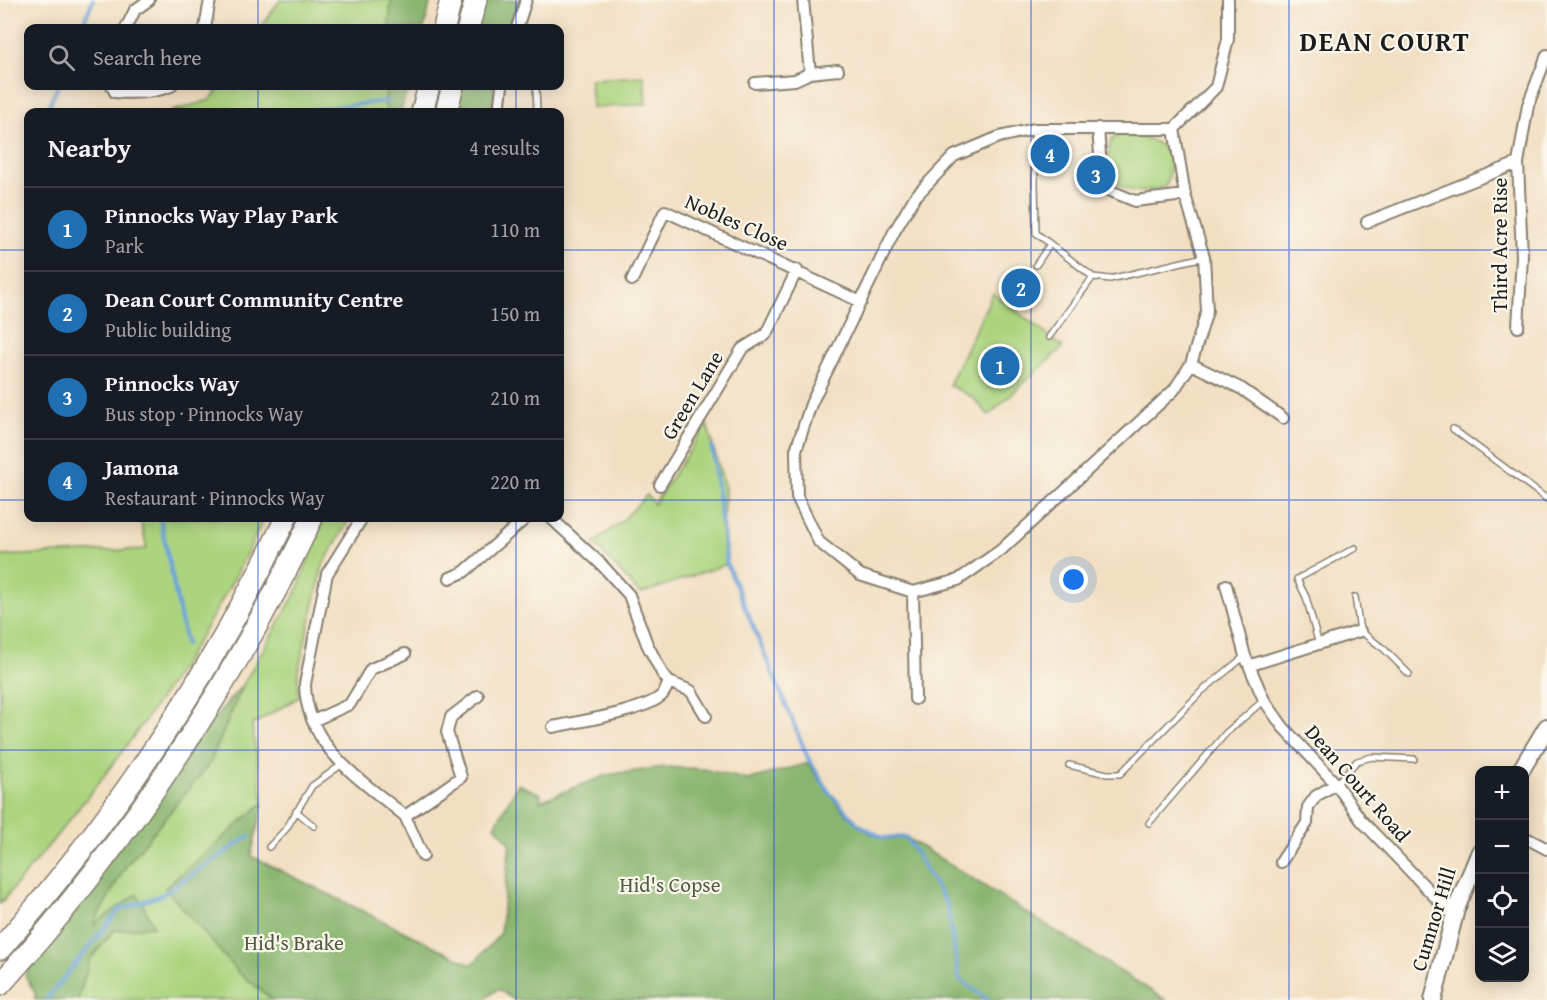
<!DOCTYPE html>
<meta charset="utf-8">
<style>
:root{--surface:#171b24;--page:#242831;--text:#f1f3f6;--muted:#9ea1a6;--line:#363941;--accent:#1f6fb2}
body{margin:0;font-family:"Gentium Book Plus",serif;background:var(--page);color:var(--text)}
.controls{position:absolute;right:18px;bottom:18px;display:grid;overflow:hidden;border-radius:12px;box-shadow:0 3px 15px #0003}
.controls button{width:54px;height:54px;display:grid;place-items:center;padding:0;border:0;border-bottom:2px solid var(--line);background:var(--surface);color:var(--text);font:30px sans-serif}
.you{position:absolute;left:1074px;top:580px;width:21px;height:21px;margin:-15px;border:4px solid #fff;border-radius:50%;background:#1a73e8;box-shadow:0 0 0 9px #1a73e833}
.badge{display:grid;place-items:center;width:39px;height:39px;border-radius:50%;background:var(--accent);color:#fff;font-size:20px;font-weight:700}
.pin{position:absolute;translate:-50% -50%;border:3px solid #fff;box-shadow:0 2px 6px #0006}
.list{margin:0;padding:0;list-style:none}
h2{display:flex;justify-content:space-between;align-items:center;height:78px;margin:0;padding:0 24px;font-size:26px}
h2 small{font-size:20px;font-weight:400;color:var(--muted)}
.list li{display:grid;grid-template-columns:39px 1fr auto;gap:18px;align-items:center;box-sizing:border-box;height:84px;padding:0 24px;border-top:2px solid var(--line)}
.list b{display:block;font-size:22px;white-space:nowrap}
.list p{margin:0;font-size:20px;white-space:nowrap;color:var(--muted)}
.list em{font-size:20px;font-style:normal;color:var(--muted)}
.icon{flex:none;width:33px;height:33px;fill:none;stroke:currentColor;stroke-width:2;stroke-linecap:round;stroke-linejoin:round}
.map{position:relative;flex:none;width:1547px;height:1000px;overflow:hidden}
.search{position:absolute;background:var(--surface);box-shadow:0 3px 15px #0003;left:24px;top:24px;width:540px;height:66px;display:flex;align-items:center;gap:15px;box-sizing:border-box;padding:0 21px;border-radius:12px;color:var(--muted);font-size:22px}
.panel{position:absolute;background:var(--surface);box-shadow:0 3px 15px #0003;left:24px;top:108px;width:540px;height:414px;border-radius:12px}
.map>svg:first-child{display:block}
</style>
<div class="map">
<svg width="1547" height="1000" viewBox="0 0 1547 1000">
<rect width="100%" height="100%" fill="#fbf7ec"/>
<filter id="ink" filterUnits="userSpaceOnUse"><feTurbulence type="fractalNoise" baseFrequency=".0167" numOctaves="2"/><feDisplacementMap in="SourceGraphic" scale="12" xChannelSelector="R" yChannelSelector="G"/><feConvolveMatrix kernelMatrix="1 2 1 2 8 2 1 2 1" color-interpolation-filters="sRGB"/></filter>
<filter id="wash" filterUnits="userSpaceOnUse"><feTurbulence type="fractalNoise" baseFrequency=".008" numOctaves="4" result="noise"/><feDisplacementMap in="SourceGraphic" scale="24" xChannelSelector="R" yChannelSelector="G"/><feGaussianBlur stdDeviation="1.35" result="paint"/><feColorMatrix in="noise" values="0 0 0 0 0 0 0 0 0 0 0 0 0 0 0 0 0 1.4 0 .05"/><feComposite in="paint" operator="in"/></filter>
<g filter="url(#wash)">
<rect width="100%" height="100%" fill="#f2dfc2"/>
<!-- green -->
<path fill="#acd47f" stroke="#64784e" stroke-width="1.5" d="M280,0H391L389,28H260Z
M644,76L646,104L592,108L590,79Z
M221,86H386L385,107L389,112H169L210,100Z
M1121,135C1155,135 1182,150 1165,187C1127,201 1097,181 1112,139Z
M993,293L1063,347L989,415L972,397L949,385Z
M707,424L725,489L723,533L727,564L640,594L594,543L623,520L647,495L654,504Z
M140,518H264C200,659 100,786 0,904V556L147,549Z
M323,518H350L323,565L298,672L299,697L252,725L263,803L166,888L238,972L273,1000H78L90,959L114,931L92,926L126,866L210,763L244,683L297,591Z"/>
<!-- forest -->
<path fill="#89b66e" stroke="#526945" stroke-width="1.5" d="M391,0H431L424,28H389Z
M483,0H518L510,28H476Z
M386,86H408L401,112H389L385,107Z
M461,86H494L492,112H454Z
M244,683L210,763L126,866L93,925L137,894L154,926L113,931L90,959L78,1000H35V993L25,975L198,737Z
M808,763C826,789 850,829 883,838C889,840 899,838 906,837L1166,1000H514L498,989L484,1000H273L238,972L165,888L263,803L251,856L472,965L500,934L510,843L495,826L518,784L541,794L540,801L607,775L664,767L703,769L748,780Z"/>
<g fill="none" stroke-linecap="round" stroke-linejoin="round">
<!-- stream -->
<path stroke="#6aa2d9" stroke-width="4" d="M81,28L93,0
M46,112L58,86
M289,112L388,101
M712,447L727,564L808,758L828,791L858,824L883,838L906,837L947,905L959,979L988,1000
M160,518L186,644
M46,1000L119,910L162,895L249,836"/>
</g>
</g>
<g filter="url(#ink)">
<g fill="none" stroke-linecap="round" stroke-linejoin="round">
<!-- lane casing -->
<g stroke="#877e6f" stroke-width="8">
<path id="lane" d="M536,86L537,112
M1034,129L1036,233L1093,277L1110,279L1204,257
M1036,265L1050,244
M1049,337L1093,277
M1453,429L1547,499
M1355,597L1360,631L1384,649L1409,674
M1319,645L1306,597L1297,579L1355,548
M1069,765L1107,774H1120L1202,691L1245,656
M1336,784L1357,761L1372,757L1414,759
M296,811L314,826
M1149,823L1226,733L1264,700
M269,847L286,829L312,786L341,765"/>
</g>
<!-- street casing -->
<g stroke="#877e6f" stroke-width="14">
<path id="street" d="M803,0L810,73L838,70
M126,28L135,10L149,0
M205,28L210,0
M517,28L526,0
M755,83L795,80L810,73
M112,86L115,92C135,94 153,93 171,86
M499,112L502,86
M1098,128L1101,168L1106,189L1135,201L1185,195
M1174,129L1185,195L1204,257L1207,311L1191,364L1174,390L1001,550L958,580L913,592L860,575L819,542L797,497L796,450L811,404L894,232L915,197L954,156L999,137L1034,129H1174L1216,87L1228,39V0
M1367,222L1518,163
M632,280L665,211L861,302
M1518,327L1522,256L1518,163L1528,105L1547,55
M1191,364L1242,389L1283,418
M660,485L742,349L766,334L797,270
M362,518L327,574L305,684C306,748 362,780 405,816L461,777L447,732L451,717L478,696
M551,518L602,565L629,595L647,644L662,673L669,682L691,691L706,716
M450,578L464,572L526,518
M1226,585L1245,656L1264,700L1283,727L1336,784L1361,820L1437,899L1456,909
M913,592L915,699
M1251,665L1360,631
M313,721L350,704L371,669L405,654
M553,727C576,722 647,711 662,695C665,692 667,686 669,682
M405,816L423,856
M1524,837L1547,849
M1281,862L1307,823L1308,807L1316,796L1336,784"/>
</g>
<!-- secondary casing -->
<g stroke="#877e6f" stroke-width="20">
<path id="secondary" d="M1521,770L1547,727
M1433,1000L1456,909L1480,852"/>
</g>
<!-- highway casing -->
<g stroke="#877e6f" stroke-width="24">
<path id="highway" d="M444,28L451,0
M468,28L476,0
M422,112L429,86
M446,112L453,86
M0,949C115,818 211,675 286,518
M0,985C126,844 231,689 312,518"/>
</g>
<!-- lane -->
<use href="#lane" stroke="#fff" stroke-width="5"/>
<!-- street -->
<use href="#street" stroke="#fff" stroke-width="10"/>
<!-- secondary -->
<use href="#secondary" stroke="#fff" stroke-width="16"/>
<!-- highway -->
<use href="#highway" stroke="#fff" stroke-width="21"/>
</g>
</g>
<!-- grid -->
<path fill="none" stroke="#1d4ed8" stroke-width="1.5" stroke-opacity="0.55" d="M258,0V28M516,0V28M774,0V1000M1031,0V1000M1289,0V1000M258,86V112M516,86V112M0,250H28M560,250H1547M0,500H28M560,500H1547M258,518V1000M516,518V1000M0,750H1547"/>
<g text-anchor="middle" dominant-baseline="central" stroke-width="4.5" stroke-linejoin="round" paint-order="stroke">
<!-- street labels -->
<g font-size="21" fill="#1c1c1c" stroke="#fbf7ec">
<text transform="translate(737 222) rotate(24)">Nobles Close</text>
<text transform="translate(1499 245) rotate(-90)">Third Acre Rise</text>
<text transform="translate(692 395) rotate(-59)">Green Lane</text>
<text transform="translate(1358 783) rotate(49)">Dean Court Road</text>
<text transform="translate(1433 919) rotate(-73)">Cumnor Hill</text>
</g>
<!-- park labels -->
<g font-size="21" fill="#4e5c3f" stroke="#fbf7ec">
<text x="670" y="884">Hid's Copse</text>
<text x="294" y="942">Hid's Brake</text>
</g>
<!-- district labels -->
<g font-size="27" font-weight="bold" letter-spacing="1.5" fill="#1c1c1c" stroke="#fbf7ec">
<text x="1385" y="41">DEAN COURT</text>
</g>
</g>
</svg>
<div class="controls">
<button>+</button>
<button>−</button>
<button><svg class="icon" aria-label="locate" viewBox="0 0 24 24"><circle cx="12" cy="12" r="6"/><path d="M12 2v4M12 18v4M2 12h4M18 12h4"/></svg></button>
<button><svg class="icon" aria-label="layers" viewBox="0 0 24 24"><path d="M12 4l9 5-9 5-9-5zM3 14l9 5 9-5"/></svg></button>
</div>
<div class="you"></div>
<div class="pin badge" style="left:1000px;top:366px">1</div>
<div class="pin badge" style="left:1021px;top:288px">2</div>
<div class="pin badge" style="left:1096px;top:175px">3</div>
<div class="pin badge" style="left:1050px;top:154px">4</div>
<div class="search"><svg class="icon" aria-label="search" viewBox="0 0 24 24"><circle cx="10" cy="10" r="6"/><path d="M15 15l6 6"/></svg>Search here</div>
<section class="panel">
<h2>Nearby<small>4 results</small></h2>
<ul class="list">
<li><span class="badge">1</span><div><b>Pinnocks Way Play Park</b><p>Park</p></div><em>110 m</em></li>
<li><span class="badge">2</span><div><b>Dean Court Community Centre</b><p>Public building</p></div><em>150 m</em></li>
<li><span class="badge">3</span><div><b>Pinnocks Way</b><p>Bus stop · Pinnocks Way</p></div><em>210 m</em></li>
<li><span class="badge">4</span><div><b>Jamona</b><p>Restaurant · Pinnocks Way</p></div><em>220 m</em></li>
</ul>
</section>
</div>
